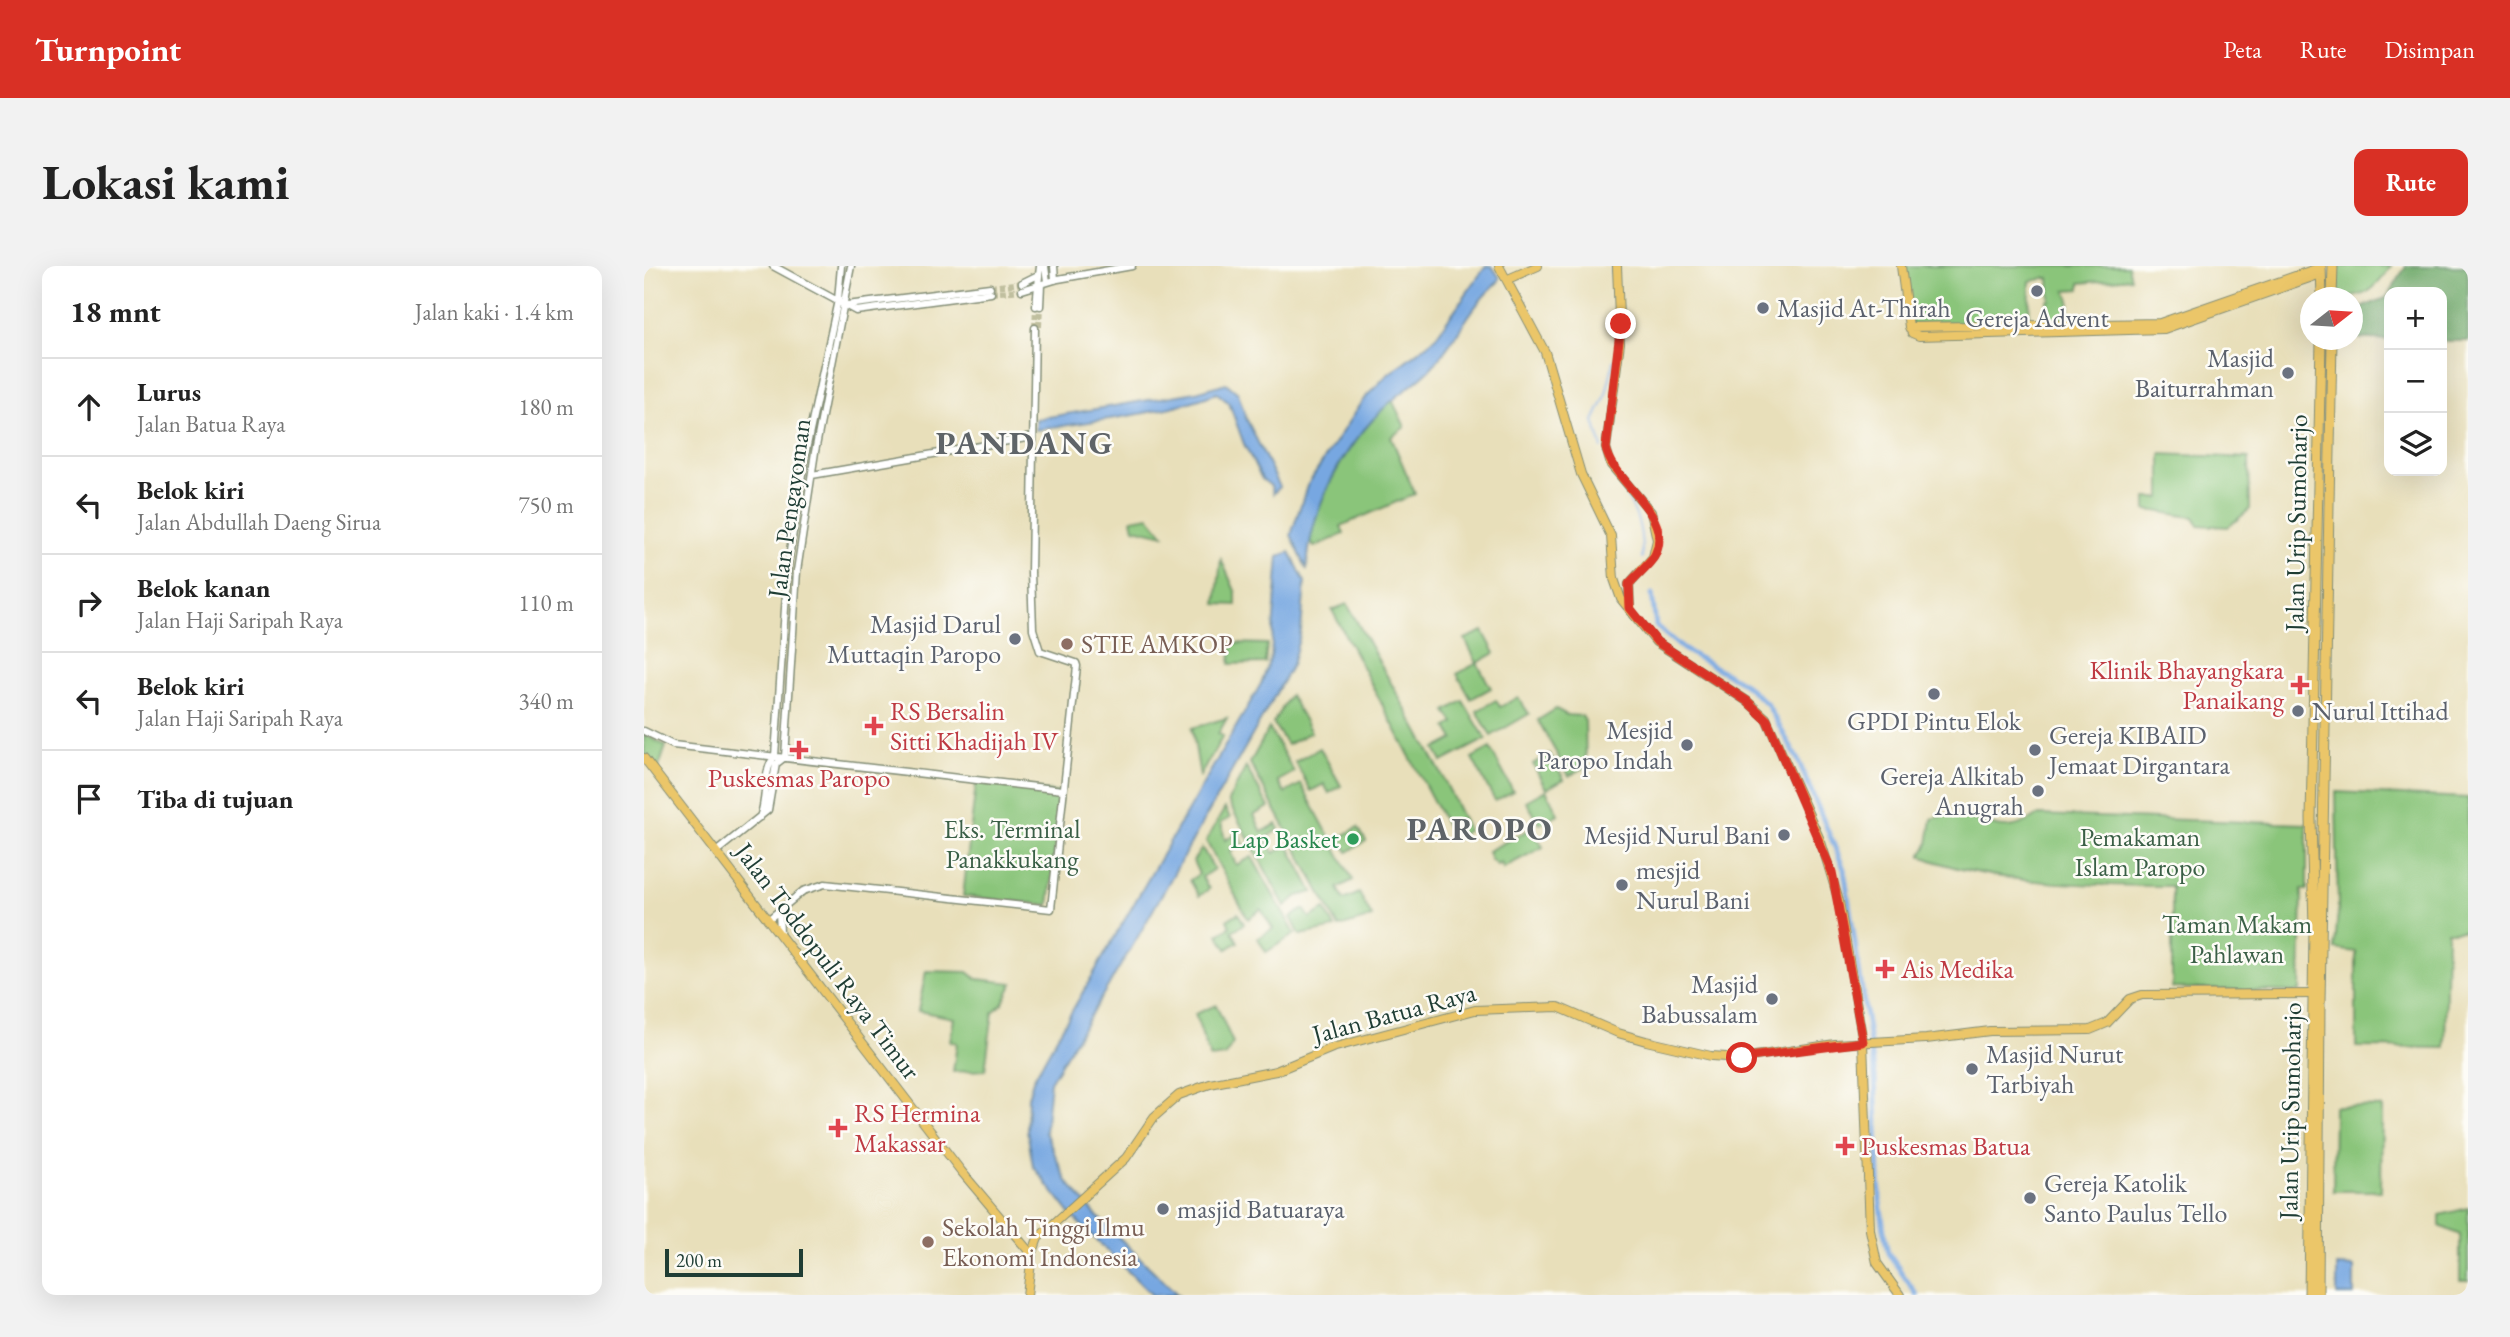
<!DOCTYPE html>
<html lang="id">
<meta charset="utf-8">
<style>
:root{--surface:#fff;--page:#f2f2f2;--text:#222;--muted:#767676;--line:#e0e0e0;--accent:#d93025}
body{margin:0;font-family:"EB Garamond",serif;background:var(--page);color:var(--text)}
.controls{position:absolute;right:21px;top:21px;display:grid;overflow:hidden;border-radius:14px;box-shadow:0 7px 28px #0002}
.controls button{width:63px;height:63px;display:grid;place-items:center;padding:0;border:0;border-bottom:2px solid var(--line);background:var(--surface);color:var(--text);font:35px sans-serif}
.compass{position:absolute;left:1656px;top:21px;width:63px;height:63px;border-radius:50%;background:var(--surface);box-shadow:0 7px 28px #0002;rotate:73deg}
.scale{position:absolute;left:21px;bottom:18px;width:138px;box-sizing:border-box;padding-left:7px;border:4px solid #1f3d34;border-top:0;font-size:19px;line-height:24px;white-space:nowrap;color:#1f3d34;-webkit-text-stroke:5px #fdfcf7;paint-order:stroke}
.stop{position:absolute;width:21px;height:21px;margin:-16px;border:5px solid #d93025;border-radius:50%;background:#fff}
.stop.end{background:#d93025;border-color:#fff;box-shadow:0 2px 7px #0008}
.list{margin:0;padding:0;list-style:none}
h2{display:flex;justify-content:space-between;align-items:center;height:91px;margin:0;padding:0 28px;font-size:30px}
h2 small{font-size:23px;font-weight:400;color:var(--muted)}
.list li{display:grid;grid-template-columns:46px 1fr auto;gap:21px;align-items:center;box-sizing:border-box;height:98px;padding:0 28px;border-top:2px solid var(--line)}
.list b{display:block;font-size:26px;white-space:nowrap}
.list p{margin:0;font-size:23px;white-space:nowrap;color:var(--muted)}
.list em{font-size:23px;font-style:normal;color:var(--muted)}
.icon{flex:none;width:38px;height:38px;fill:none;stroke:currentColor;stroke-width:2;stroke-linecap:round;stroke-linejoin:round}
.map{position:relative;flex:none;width:1824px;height:1029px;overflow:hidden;border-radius:14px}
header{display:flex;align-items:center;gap:42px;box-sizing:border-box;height:98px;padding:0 35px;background:var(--accent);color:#fff}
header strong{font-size:33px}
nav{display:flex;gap:38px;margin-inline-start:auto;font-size:24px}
.intro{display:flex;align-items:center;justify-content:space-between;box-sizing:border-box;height:168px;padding:0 42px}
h1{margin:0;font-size:49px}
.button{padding:18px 32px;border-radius:14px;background:var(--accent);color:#fff;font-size:24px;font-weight:700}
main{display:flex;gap:42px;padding:0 42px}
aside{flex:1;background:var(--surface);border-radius:14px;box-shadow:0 7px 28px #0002}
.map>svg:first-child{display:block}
</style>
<header>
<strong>Turnpoint</strong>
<nav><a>Peta</a><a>Rute</a><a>Disimpan</a></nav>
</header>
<div class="intro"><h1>Lokasi kami</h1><a class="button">Rute</a></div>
<main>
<aside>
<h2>18 mnt<small>Jalan kaki · 1.4 km</small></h2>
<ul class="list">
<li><svg class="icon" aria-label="ahead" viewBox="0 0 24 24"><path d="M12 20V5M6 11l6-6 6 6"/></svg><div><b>Lurus</b><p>Jalan Batua Raya</p></div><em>180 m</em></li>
<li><svg class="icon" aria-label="left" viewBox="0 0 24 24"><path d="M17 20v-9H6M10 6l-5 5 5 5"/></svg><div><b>Belok kiri</b><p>Jalan Abdullah Daeng Sirua</p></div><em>750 m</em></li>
<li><svg class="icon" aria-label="right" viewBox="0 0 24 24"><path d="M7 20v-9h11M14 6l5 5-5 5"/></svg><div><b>Belok kanan</b><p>Jalan Haji Saripah Raya</p></div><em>110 m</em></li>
<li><svg class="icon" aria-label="left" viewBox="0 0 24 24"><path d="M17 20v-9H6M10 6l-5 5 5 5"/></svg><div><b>Belok kiri</b><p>Jalan Haji Saripah Raya</p></div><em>340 m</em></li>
<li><svg class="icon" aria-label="arrive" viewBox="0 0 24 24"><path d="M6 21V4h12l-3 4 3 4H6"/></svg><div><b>Tiba di tujuan</b></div></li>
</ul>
</aside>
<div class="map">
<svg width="1824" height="1029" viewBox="0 0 1824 1029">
<rect width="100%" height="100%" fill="#fdfcf7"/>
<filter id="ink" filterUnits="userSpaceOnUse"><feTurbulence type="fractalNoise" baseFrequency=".0143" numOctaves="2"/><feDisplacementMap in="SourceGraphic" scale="14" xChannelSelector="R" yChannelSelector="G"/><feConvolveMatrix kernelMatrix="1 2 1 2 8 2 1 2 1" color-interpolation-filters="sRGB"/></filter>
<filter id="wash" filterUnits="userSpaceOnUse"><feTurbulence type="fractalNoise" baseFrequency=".00686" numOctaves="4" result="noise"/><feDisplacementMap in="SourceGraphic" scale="28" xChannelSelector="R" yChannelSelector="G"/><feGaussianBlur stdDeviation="1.57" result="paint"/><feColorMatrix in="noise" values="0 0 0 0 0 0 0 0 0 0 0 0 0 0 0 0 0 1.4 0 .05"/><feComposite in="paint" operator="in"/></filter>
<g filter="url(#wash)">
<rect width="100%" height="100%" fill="#e8dfba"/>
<!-- green -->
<path fill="#8ac57a" stroke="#548157" stroke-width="2" d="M1261,0H1484L1487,12L1436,17V23L1422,24L1426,34L1424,57H1405L1403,35L1406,34L1405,12L1386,15L1385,58L1268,60Z
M1693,0H1747C1731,25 1721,32 1693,32Z
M748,134L761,161L747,171L771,228L697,260L700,268L670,281L666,274C678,220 708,171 748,134Z
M1517,188L1605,192L1606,243L1584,261L1555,259L1550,251C1533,250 1519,245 1502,244V232H1517Z
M505,250L520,269L490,262L488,253Z
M577,293L592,327V339L572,338Z
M703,338L796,505L824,564L810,574L688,344Z
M839,365L851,387L833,397L821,373Z
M588,377L623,378L621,397L586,398Z
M833,397L847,422L827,433L813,408Z
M646,429L667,466L643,479L629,457Z
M874,431L885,448L847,470L833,445L852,434L856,441Z
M819,435L842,473L798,496L791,483L810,473L803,461L810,457L802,445Z
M912,443L923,449L938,450L941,455L942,501L925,510L894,454Z
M583,452L574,468L579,470L556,510L548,462Z
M625,462L650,506L634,515L641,527L657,518L709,614L694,622L700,634L715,627L728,651L695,661L606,497Z
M0,468L22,480L14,504L0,487Z
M676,482L697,520L685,527L680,518L667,525L651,496Z
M846,482L869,525L851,535L828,492Z
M906,488L920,513L902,523L889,498Z
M602,501L625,541L610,549L618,566L633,558L635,563L622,572L630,587L644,579L669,626L654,630L641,640L584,535Z
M332,517L417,527L405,639L319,630Z
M902,524L914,548L896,558L882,535Z
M1692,526L1824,532V665H1803L1801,782L1712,781V686L1691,683L1694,644Z
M581,542L586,552L577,557L581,574L594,567L600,578L586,585L592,599L608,591L651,668L622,686L614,672L629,663L617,643L604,653L562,575Z
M1302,549C1344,549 1353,576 1395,549L1663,558V624H1658L1656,726L1528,722V620C1453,620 1346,619 1277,590L1284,578L1288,553Z
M714,561L722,575L704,586L695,572Z
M888,562L899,581L859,602L857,597L853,599L847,594L844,585Z
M558,582L570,603L558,611L565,623L555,630L546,614L555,608L549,595Z
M660,643L666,652L681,643L691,662L656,669L647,651Z
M594,647L600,658L588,665L594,676L583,683L574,668L586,661L583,654Z
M282,705L324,706L333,713L369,717L358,738L349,746L341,804L309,806L313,777L306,775L310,752L274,745Z
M572,739L589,777L581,790L566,792L551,748Z
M1690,840L1738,841L1737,925H1689Z
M1824,942V1015H1816V969L1796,960V949Z"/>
<!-- forest -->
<path fill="#6faa6a" stroke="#47744f" stroke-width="2" d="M1762,0H1824V75H1798V26H1746Z
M1745,28V74L1709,72V45L1742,32Z"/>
<!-- water -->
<path fill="#77a7e1" stroke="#4b728a" stroke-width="2" d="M842,0H848L856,12L854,16C825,41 812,76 785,104C770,119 751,130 736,146C694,189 666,244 663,304L647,269L663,220L718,135L742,110L790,73Z
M582,117L594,127L602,152L636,221L629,228L627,220L618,213L600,178L585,137L573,127C516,149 452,154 392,164V153L552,126Z
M646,286L661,316L657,365L648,399L492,674L406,816L401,866L422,914L452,949L534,1029H508L428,950L389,900L383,864L384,831L389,814L417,764L618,416L627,390L635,290Z
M1693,1000L1710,1001V1029H1693Z"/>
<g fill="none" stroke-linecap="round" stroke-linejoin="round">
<!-- stream -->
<path stroke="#77a7e1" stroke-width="2" d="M968,0L970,33
M958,182L950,155L961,132L970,94
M968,206C988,239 999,252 998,292"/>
<!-- canal -->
<path stroke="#77a7e1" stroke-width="5" d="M1008,328L1012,360L1039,383L1099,417L1123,438L1154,494L1200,603L1231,811L1236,935L1241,972L1244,987L1273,1029"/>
</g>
</g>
<g filter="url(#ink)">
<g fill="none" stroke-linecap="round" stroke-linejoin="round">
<!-- minor-tunnel -->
<path stroke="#c0bf9f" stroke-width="6" stroke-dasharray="6 3" stroke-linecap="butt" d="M346,21L378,17
M347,27L378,24
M395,61L396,40
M391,62L392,40"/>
<!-- minor casing -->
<g stroke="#848e77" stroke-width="9">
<path id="minor" d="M129,0L212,45L347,27
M401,0L403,16
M410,0L411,14
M378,17L394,9
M378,24L414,13L488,0
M203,39L346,21
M392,40L396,0
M396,40L397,18
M168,209L388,171
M0,465L29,479L419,524
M141,491L153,305L171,186L207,0
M116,551C124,533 118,504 131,490L144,298L161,189L194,34L197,0
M73,585L124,544L132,498L141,491
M135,644L136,667
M125,653L159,625L181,618L407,643L433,400L432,397L396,385L389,363L387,307L391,62"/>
</g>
<!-- major casing -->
<g stroke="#848e77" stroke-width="10">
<path id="major" d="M855,0L901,86L937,208L967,270L970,313L977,333L1012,376L1103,435L1122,452L1177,576L1195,635L1219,776L1226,964L1233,997L1256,1029
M973,0L976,77L962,182L967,199L1007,246L1013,274L1009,291L985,318L986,342
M1257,0L1265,61
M864,13L894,0
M1265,61L1268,67L1275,70L1520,63L1677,8
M1265,61L1516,57L1677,1
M0,492L317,905L388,989
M383,1029L388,989L394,972L482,892L510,851L535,829L566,818L632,805L688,782L831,744L914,741L974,767L1002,775L1067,790L1098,792L1191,778L1282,773L1346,765L1446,764L1463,757L1486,733L1498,729L1668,728"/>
</g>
<!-- highway casing -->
<g stroke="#848e77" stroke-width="11">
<path id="highway" d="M1677,0L1678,32
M1688,32L1689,0
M1665,1029L1670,661L1667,553L1677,74
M1674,1029L1676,736L1688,74"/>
</g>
<!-- minor -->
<use href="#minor" stroke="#fff" stroke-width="6"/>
<!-- major -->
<use href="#major" stroke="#ebc669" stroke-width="8"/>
<!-- highway -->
<use href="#highway" stroke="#ebc669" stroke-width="9"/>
</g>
</g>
<g fill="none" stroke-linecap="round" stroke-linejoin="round" filter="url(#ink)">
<!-- route -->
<path stroke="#d93025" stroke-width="9" d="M977,58L962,182C969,217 1031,249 1011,289C1005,300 993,308 985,318L986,342L1013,376L1103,435L1123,454L1188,606L1219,776L1098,792"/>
</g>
<!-- markers -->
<g fill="#6b7280" stroke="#fdfcf7" stroke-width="2.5">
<circle cx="1393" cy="25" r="7"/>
<circle cx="1119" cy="42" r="7"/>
<circle cx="1644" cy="107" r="7"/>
<circle cx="371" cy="373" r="7"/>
<circle cx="1290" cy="428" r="7"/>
<circle cx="1654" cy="445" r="7"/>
<circle cx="1043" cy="479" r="7"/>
<circle cx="1391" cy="484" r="7"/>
<circle cx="1394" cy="525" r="7"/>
<circle cx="1140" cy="569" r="7"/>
<circle cx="978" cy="619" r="7"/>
<circle cx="1128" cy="733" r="7"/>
<circle cx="1328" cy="803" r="7"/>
<circle cx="1386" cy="932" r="7"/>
<circle cx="519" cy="943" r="7"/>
</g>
<g fill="#8d6e63" stroke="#fdfcf7" stroke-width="2.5">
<circle cx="423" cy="378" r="7"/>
<circle cx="284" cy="976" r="7"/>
</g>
<g fill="#e0444e" stroke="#fdfcf7" stroke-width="2.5">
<path d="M1652.5 408.5h7v7h7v7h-7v7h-7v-7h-7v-7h7z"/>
<path d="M226.5 449.5h7v7h7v7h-7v7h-7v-7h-7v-7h7z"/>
<path d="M151.5 473.5h7v7h7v7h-7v7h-7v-7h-7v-7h7z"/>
<path d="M1237.5 692.5h7v7h7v7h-7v7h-7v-7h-7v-7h7z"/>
<path d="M190.5 851.5h7v7h7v7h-7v7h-7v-7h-7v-7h7z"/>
<path d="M1197.5 869.5h7v7h7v7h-7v7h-7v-7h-7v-7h7z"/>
</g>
<circle fill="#2e9e5b" stroke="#fdfcf7" stroke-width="2.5" cx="709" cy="573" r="7"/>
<g text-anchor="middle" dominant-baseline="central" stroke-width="5" stroke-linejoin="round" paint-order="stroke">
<!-- worship labels -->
<g font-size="26" fill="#5b616d" stroke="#fdfcf7" text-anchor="start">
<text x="1133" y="42">Masjid At-Thirah</text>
<text x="1393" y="52" text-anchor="middle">Gereja Advent</text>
<text x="1630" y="92" text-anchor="end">Masjid<tspan x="1630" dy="30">Baiturrahman</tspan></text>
<text x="357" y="358" text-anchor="end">Masjid Darul<tspan x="357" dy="30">Muttaqin Paropo</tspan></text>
<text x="1668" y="445">Nurul Ittihad</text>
<text x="1290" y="455" text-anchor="middle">GPDI Pintu Elok</text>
<text x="1029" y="464" text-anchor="end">Mesjid<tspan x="1029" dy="30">Paropo Indah</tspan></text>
<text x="1405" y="469">Gereja KIBAID<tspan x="1405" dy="30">Jemaat Dirgantara</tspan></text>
<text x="1380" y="510" text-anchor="end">Gereja Alkitab<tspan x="1380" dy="30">Anugrah</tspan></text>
<text x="1126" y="569" text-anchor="end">Mesjid Nurul Bani</text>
<text x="992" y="604">mesjid<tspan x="992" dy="30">Nurul Bani</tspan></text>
<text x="1114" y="718" text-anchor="end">Masjid<tspan x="1114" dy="30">Babussalam</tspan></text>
<text x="1342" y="788">Masjid Nurut<tspan x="1342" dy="30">Tarbiyah</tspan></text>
<text x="1400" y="917">Gereja Katolik<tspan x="1400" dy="30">Santo Paulus Tello</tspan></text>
<text x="533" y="943">masjid Batuaraya</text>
</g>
<!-- street labels -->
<g font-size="26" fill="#1f3d34" stroke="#fdfcf7">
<text transform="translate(145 242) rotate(-82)">Jalan Pengayoman</text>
<text transform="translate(1652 257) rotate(-89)">Jalan Urip Sumoharjo</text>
<text transform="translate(184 695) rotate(53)">Jalan Toddopuli Raya Timur</text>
<text transform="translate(750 747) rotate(-15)">Jalan Batua Raya</text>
<text transform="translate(1646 845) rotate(-89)">Jalan Urip Sumoharjo</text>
</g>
<!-- education labels -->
<g font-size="26" fill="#785e54" stroke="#fdfcf7" text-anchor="start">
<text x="437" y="378">STIE AMKOP</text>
<text x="298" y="961">Sekolah Tinggi Ilmu<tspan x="298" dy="30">Ekonomi Indonesia</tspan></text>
</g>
<!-- health labels -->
<g font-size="26" fill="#be3a42" stroke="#fdfcf7" text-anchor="start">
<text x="1640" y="404" text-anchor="end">Klinik Bhayangkara<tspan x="1640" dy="30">Panaikang</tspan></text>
<text x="246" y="445">RS Bersalin<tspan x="246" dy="30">Sitti Khadijah IV</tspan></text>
<text x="155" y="512" text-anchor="middle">Puskesmas Paropo</text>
<text x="1257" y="703">Ais Medika</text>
<text x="210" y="847">RS Hermina<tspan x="210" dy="30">Makassar</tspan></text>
<text x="1217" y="880">Puskesmas Batua</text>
</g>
<!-- park labels -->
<g font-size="26" fill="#3a5f46" stroke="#fdfcf7">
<text x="368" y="563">Eks. Terminal<tspan x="368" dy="30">Panakkukang</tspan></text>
<text x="1496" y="571">Pemakaman<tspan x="1496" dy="30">Islam Paropo</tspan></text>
<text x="1593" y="658">Taman Makam<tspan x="1593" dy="30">Pahlawan</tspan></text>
</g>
<!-- leisure labels -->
<g font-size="26" fill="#27864d" stroke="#fdfcf7" text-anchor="end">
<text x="695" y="573">Lap Basket</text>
</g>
<!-- district labels -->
<g font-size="33" font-weight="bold" letter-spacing="2" fill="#5f6468" stroke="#fdfcf7">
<text x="381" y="176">PANDANG</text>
<text x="836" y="562">PAROPO</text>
</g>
</g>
</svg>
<div class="controls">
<button>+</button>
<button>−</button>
<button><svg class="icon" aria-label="layers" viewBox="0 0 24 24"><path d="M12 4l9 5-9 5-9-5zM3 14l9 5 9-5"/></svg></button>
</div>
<svg class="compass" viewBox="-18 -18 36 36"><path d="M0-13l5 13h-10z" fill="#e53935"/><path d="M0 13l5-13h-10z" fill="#767676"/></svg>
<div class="scale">200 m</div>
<div class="stop" style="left:1098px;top:792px"></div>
<div class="stop end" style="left:977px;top:58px"></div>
</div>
</main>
